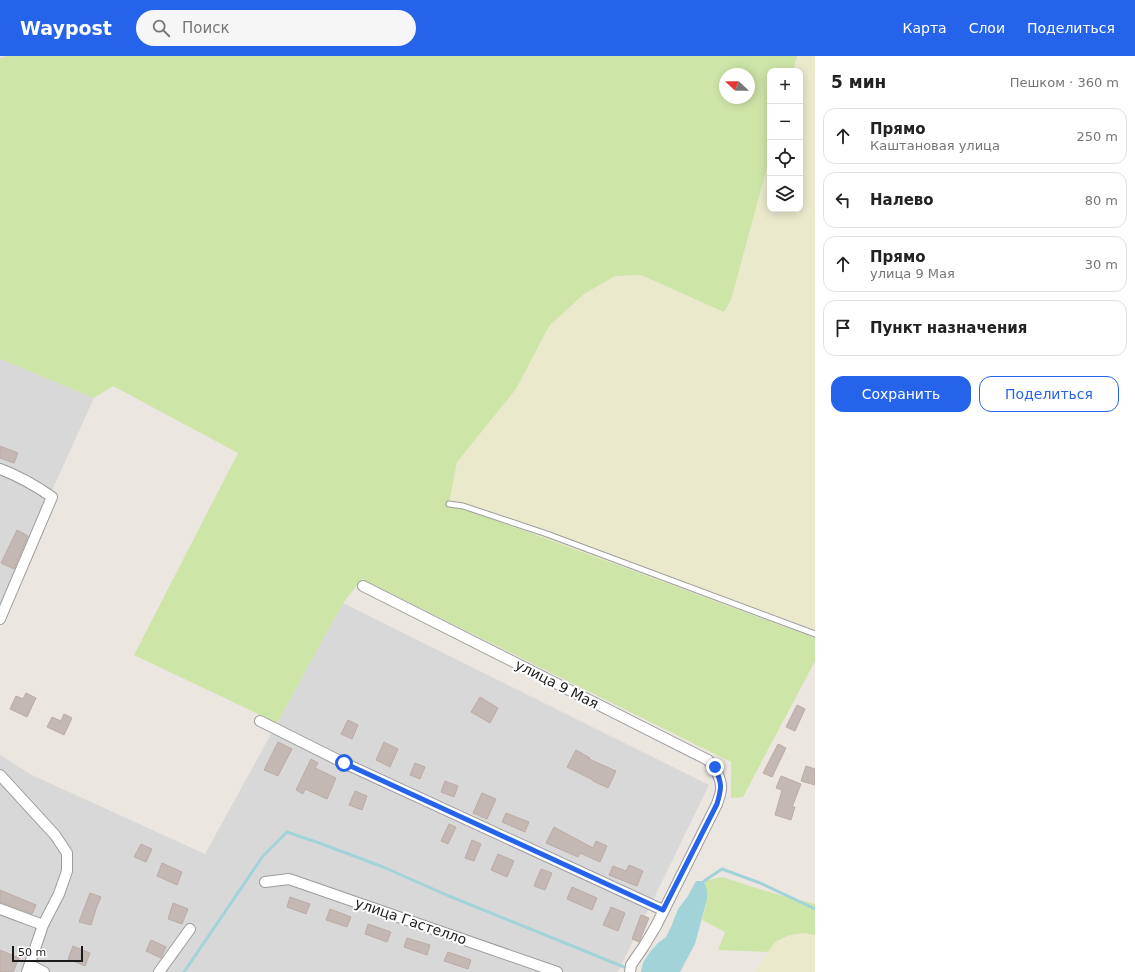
<!DOCTYPE html>
<html lang="ru">
<meta charset="utf-8">
<style>
:root{--surface:#fff;--page:#f6f6f6;--text:#222;--muted:#767676;--line:#e0e0e0;--accent:#2563eb}
body{margin:0;font-family:"DejaVu Sans",sans-serif;background:var(--page);color:var(--text)}
.controls{position:absolute;right:12px;top:12px;display:grid;overflow:hidden;border-radius:8px;box-shadow:0 2px 10px #0003}
.controls button{width:36px;height:36px;display:grid;place-items:center;padding:0;border:0;border-bottom:1px solid var(--line);background:var(--surface);color:var(--text);font:20px sans-serif}
.compass{position:absolute;left:719px;top:12px;width:36px;height:36px;border-radius:50%;background:var(--surface);box-shadow:0 2px 10px #0003;rotate:292deg}
.scale{position:absolute;left:12px;bottom:10px;width:71px;box-sizing:border-box;padding-left:4px;border:2px solid #1b1b1b;border-top:0;font-size:11px;line-height:14px;white-space:nowrap;color:#1b1b1b;-webkit-text-stroke:3px #fff;paint-order:stroke}
.stop{position:absolute;width:12px;height:12px;margin:-9px;border:3px solid #2563eb;border-radius:50%;background:#fff}
.stop.end{background:#2563eb;border-color:#fff;box-shadow:0 1px 4px #0008}
.list{margin:0;padding:0;list-style:none}
h2{display:flex;justify-content:space-between;align-items:center;height:52px;margin:0;padding:0 16px;font-size:17px}
h2 small{font-size:13px;font-weight:400;color:var(--muted)}
.list li{display:grid;grid-template-columns:26px 1fr auto;gap:12px;align-items:center;box-sizing:border-box;height:56px;margin:0 8px 8px;padding:0 8px;border:1px solid var(--line);border-radius:12px}
.list b{display:block;font-size:15px;white-space:nowrap}
.list p{margin:0;font-size:13px;white-space:nowrap;color:var(--muted)}
.list em{font-size:13px;font-style:normal;color:var(--muted)}
.actions{display:flex;gap:8px;padding:12px 16px}
.actions a{flex:1;padding:9px 0;border:1px solid var(--accent);border-radius:12px;text-align:center;font-size:14px;color:var(--accent)}
.actions .main{background:var(--accent);color:#fff}
.icon{flex:none;width:22px;height:22px;fill:none;stroke:currentColor;stroke-width:2;stroke-linecap:round;stroke-linejoin:round}
.map{position:relative;flex:none;width:815px;height:916px;overflow:hidden}
header{display:flex;align-items:center;gap:24px;box-sizing:border-box;height:56px;padding:0 20px;background:var(--accent);color:#fff}
header strong{font-size:19px}
nav{display:flex;gap:22px;margin-inline-start:auto;font-size:14px}
.search{width:280px;height:36px;background:var(--page);display:flex;align-items:center;gap:10px;box-sizing:border-box;padding:0 14px;border-radius:22px;color:var(--muted);font-size:15px}
main{display:flex}
aside{flex:1;background:var(--surface)}
.map>svg:first-child{display:block}
</style>
<header>
<strong>Waypost</strong>
<div class="search"><svg class="icon" aria-label="search" viewBox="0 0 24 24"><circle cx="10" cy="10" r="6"/><path d="M15 15l6 6"/></svg>Поиск</div>
<nav><a>Карта</a><a>Слои</a><a>Поделиться</a></nav>
</header>
<main>
<div class="map">
<svg width="815" height="916" viewBox="0 0 815 916">
<rect width="100%" height="100%" fill="#ece6e0"/>
<!-- residential -->
<path fill="#d9d8d8" d="M0,303L94,342L0,549Z
M343,547L709,729L618,916H0V699L32,719L205,798Z"/>
<!-- farmland -->
<path fill="#eae9cc" d="M797,0H815V582L449,448L457,406L516,333L549,270L584,238L615,220L641,219L725,256L731,244L770,100V153H800V15H793Z
M803,877L815,879V916H755L775,886L790,879Z"/>
<!-- grass -->
<path fill="#cee5a8" fill-rule="evenodd" d="M7,0H797L793,15H770V100L731,244L724,256L641,219L615,220L584,238L549,270L516,333L457,406L449,447L815,582V605L743,741L731,742V706L362,523L343,547L277,667L134,599L238,397L113,330L94,342L0,303V2ZM725,18H749V42H725Z
M722,821L772,837L815,848V879L803,877L790,879L775,886L768,896L718,894L725,876L702,864C706,848 709,842 704,825Z"/>
<!-- water -->
<path fill="#a2d3d8" d="M696,825H704L707,835V843L695,888L680,916H641L643,907L650,896L658,887L666,881L671,871L678,853L688,840Z"/>
<g fill="none" stroke-linecap="round" stroke-linejoin="round">
<!-- stream -->
<path stroke="#a2d3d8" stroke-width="3" d="M704,825L722,813L760,827L815,853
M184,916L263,800L287,776L322,788L383,811L449,840L624,911"/>
</g>
<!-- building -->
<path fill="#c3b8b4" stroke="#bcaba4" d="M0,390L18,397L14,407L0,402Z
M17,474L28,480L14,513L1,507Z
M26,637L36,642L27,661L10,653L16,640L23,643Z
M480,641L498,652L490,667L471,656Z
M797,649L805,653L795,675L786,671Z
M64,658L72,662L64,679L47,671L52,661L61,665Z
M348,664L358,669L352,683L341,678Z
M278,686L292,693L278,720L264,714Z
M384,686L398,693L390,711L376,704Z
M778,688L786,692L772,721L763,717Z
M576,694L590,702L589,703L616,715L608,732L593,725V724L567,711Z
M311,703L318,707L315,712L336,722L327,743L305,733L303,738L296,734Z
M415,707L425,711L420,723L410,719Z
M806,710L815,713V729L801,725Z
M781,720L801,728L792,751H795L791,764L775,759L782,734L776,732Z
M445,725L458,730L454,741L441,736Z
M355,735L367,740L362,754L349,749Z
M482,737L496,743L487,763L473,757Z
M506,757L529,766L525,776L502,766Z
M449,768L456,771L448,788L441,785Z
M554,771L593,792L596,785L607,790L600,806L580,797L578,801L546,787Z
M472,784L481,788L474,805L465,802Z
M141,788L152,793L146,806L134,801Z
M498,798L514,805L507,821L491,814Z
M162,807L182,816L177,829L157,820Z
M629,809L643,815L637,830L609,819L613,810L626,815Z
M541,813L552,817L545,834L534,830Z
M572,831L597,842L592,854L567,843Z
M0,834L36,849L32,858L0,846Z
M90,837L101,841L96,853L91,869L79,866Z
M290,841L310,848L306,858L287,851Z
M173,847L188,853L182,868L168,863Z
M611,851L625,857L618,875L603,869Z
M330,853L351,861L347,871L326,864Z
M641,859L649,862L639,886L632,883Z
M368,868L391,876L387,886L365,878Z
M407,882L430,889L427,899L404,891Z
M151,884L166,891L161,902L146,895Z
M73,890L90,897L85,910L68,903Z
M0,894L19,902L13,916H0Z
M448,896L471,904L468,913L444,905Z"/>
<g fill="none" stroke-linecap="round" stroke-linejoin="round">
<!-- service casing -->
<g stroke="#9c9c9c" stroke-width="7">
<path id="service" d="M449,448L463,450L547,478L815,578"/>
</g>
<!-- minor casing -->
<g stroke="#9c9c9c" stroke-width="12">
<path id="minor" d="M0,413C19,420 36,430 52,441L0,563
M363,530L708,704C715,712 722,722 721,733C721,738 718,744 717,748L656,870L644,890L631,909L630,916
M260,665L344,707L663,854
M0,719L55,779L67,797V815L59,838L43,869L27,916
M265,826L289,823L557,916
M0,853L43,869
M30,909L44,916
M159,916L190,873"/>
</g>
<!-- service -->
<use href="#service" stroke="#fff" stroke-width="5"/>
<!-- minor -->
<use href="#minor" stroke="#fff" stroke-width="10"/>
</g>
<g fill="none" stroke-linecap="round" stroke-linejoin="round">
<!-- route -->
<path stroke="#2563eb" stroke-width="5" d="M344,707L663,854L717,748C722,731 722,728 715,711"/>
</g>
<g text-anchor="middle" dominant-baseline="central" stroke-width="4" stroke-linejoin="round" paint-order="stroke">
<!-- street labels -->
<g font-size="14" fill="#1b1b1b" stroke="#fff">
<text transform="translate(557 628) rotate(27)">улица 9 Мая</text>
<text transform="translate(411 865) rotate(19)">улица Гастелло</text>
</g>
</g>
</svg>
<div class="controls">
<button>+</button>
<button>−</button>
<button><svg class="icon" aria-label="locate" viewBox="0 0 24 24"><circle cx="12" cy="12" r="6"/><path d="M12 2v4M12 18v4M2 12h4M18 12h4"/></svg></button>
<button><svg class="icon" aria-label="layers" viewBox="0 0 24 24"><path d="M12 4l9 5-9 5-9-5zM3 14l9 5 9-5"/></svg></button>
</div>
<svg class="compass" viewBox="-18 -18 36 36"><path d="M0-13l5 13h-10z" fill="#e53935"/><path d="M0 13l5-13h-10z" fill="#767676"/></svg>
<div class="scale">50 m</div>
<div class="stop" style="left:344px;top:707px"></div>
<div class="stop end" style="left:715px;top:711px"></div>
</div>
<aside>
<h2>5 мин<small>Пешком · 360 m</small></h2>
<ul class="list">
<li><svg class="icon" aria-label="ahead" viewBox="0 0 24 24"><path d="M12 20V5M6 11l6-6 6 6"/></svg><div><b>Прямо</b><p>Каштановая улица</p></div><em>250 m</em></li>
<li><svg class="icon" aria-label="left" viewBox="0 0 24 24"><path d="M17 20v-9H6M10 6l-5 5 5 5"/></svg><div><b>Налево</b></div><em>80 m</em></li>
<li><svg class="icon" aria-label="ahead" viewBox="0 0 24 24"><path d="M12 20V5M6 11l6-6 6 6"/></svg><div><b>Прямо</b><p>улица 9 Мая</p></div><em>30 m</em></li>
<li><svg class="icon" aria-label="arrive" viewBox="0 0 24 24"><path d="M6 21V4h12l-3 4 3 4H6"/></svg><div><b>Пункт назначения</b></div></li>
</ul>
<div class="actions"><a class="main">Сохранить</a><a>Поделиться</a></div>
</aside>
</main>
